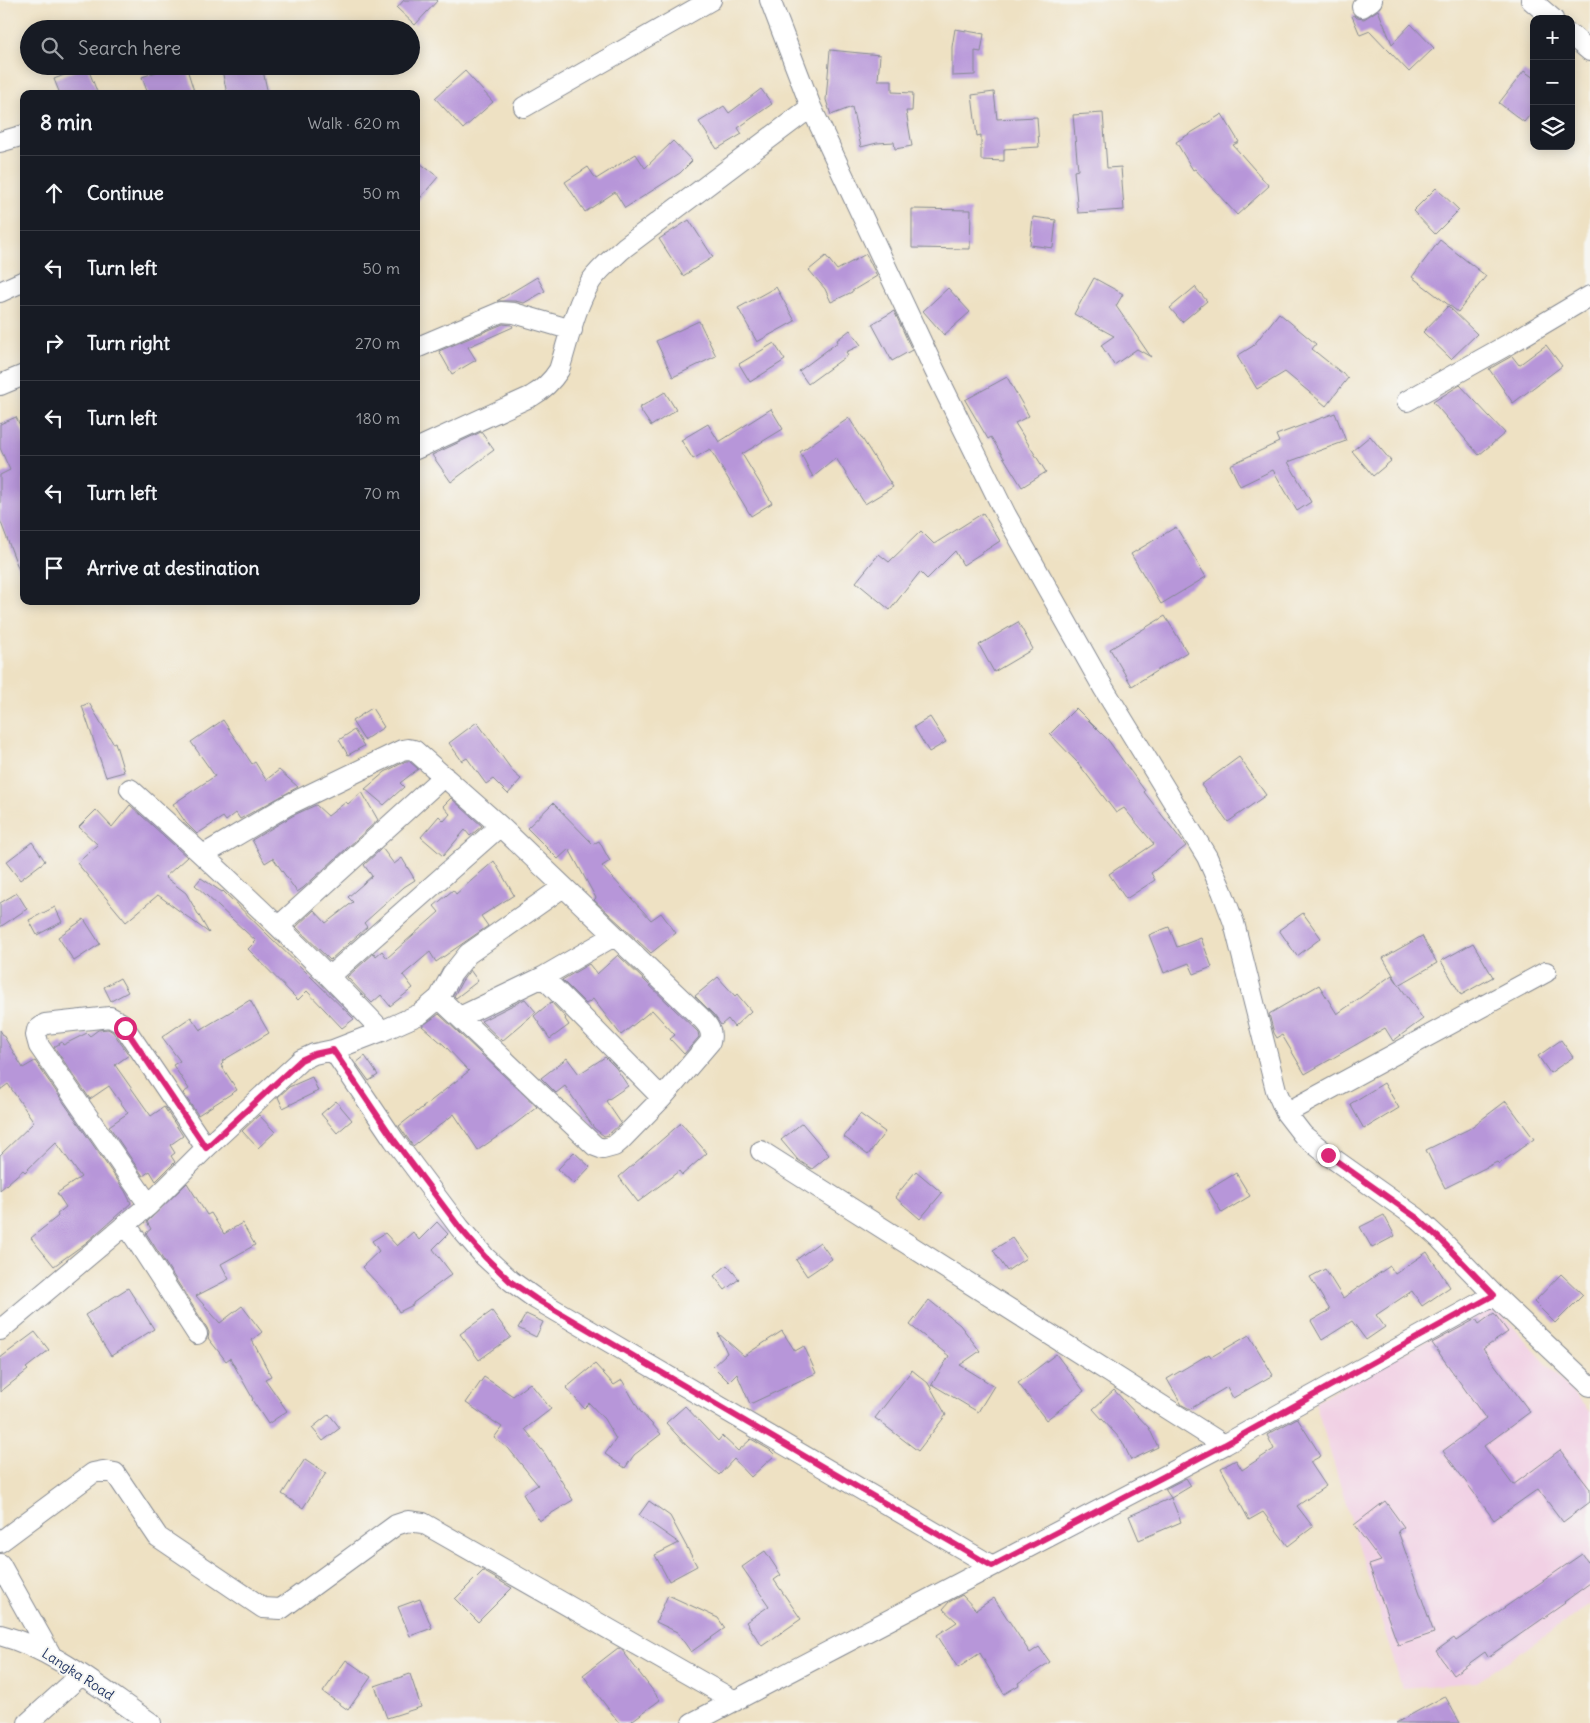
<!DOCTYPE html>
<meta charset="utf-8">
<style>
:root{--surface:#171b24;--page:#242831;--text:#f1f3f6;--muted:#9ea1a6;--line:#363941}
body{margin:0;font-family:Delius,sans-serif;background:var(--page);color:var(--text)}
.controls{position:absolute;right:15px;top:15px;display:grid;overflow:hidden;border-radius:10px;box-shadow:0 2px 12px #0003}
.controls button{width:45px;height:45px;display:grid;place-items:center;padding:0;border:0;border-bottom:1px solid var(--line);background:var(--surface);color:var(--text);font:25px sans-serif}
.stop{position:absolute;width:15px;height:15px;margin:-11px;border:4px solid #db2777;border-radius:50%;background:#fff}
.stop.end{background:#db2777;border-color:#fff;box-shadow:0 1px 5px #0008}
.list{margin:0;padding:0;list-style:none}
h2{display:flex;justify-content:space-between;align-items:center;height:65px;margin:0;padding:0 20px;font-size:21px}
h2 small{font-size:16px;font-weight:400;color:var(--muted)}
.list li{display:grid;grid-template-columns:32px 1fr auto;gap:15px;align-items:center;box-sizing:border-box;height:75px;padding:0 20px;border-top:1px solid var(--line)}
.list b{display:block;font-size:19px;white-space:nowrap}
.list em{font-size:16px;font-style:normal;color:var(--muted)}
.icon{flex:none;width:28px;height:28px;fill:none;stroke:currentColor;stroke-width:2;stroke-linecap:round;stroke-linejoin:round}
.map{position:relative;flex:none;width:1590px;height:1723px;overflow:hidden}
.search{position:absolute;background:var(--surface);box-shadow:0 2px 12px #0003;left:20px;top:20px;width:400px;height:55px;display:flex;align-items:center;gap:12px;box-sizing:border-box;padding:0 18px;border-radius:28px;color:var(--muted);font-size:19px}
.panel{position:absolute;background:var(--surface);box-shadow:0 2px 12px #0003;left:20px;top:90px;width:400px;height:515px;border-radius:10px}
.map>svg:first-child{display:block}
</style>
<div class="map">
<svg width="1590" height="1723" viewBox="0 0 1590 1723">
<rect width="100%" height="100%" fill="#f6f6f2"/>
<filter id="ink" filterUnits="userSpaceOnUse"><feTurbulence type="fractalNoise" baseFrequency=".02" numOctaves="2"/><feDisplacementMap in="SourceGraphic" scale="10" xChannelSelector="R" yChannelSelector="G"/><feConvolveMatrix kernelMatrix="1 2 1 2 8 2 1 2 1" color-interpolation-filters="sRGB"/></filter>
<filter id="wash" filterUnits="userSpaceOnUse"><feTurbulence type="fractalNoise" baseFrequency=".0096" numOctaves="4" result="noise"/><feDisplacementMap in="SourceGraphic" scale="20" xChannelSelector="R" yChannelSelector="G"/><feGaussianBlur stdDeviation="1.12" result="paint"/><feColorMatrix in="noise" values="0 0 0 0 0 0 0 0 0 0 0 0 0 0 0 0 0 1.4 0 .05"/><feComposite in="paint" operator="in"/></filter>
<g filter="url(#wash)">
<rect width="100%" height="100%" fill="#eee1c3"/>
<!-- built -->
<path fill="#f1d0e4" d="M1488,1307L1496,1308L1590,1412V1605L1477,1682L1402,1688L1315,1402Z"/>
<g id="blocks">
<!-- building -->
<path fill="#b796d9" d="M404,0H438L415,25L397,8Z
M1378,10L1392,44L1411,24L1434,48L1409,72L1370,31L1360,35L1352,16L1354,15L1357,18L1364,19Z
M955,29L984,34L981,52L975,51V75L952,76V47Z
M830,50L880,55L878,80H892V92L913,93L912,111H906L912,146L895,149L894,142L877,143L861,147L852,107L831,115L826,100Z
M87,66L98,94H60L54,79Z
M173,66H186L195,94H148L142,77Z
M239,66H262L268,94H227L222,70Z
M465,71L493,102L463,129L435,98Z
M1524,71L1534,78V110L1524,122L1499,103Z
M761,89L772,104L738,128L742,134L717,149L699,122L724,106L729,113Z
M994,92L997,119L1037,117L1039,147L1004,149V161L981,160V135L977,136L972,95Z
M1103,113L1107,168L1121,167L1124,210L1078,213L1074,171L1078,170L1073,115Z
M1222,114L1239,142L1233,145L1269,186L1237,215L1195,169L1193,170L1176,142Z
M673,141L692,161L680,173L625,208L615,192L585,212L565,182L588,167L596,179L636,154L645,168Z
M416,160L438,177L416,203Z
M1436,188L1459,210L1435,234L1413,211Z
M912,209L971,210L970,249L912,248Z
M1033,217L1056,220L1053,248L1030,245Z
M689,220L713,257L683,276L659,239Z
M1440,240L1486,276L1458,312L1412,277Z
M866,254L877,276L852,291V292L831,302L825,289L809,270L826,256L837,270Z
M537,277L545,291L524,303L515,301H497Z
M1094,278L1123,294L1116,306L1151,357L1137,349L1114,365L1101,345L1114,336L1074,314Z
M776,287L795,321L757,342L738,308Z
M1195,287L1207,301L1182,322L1170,308Z
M948,288L970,312L944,335L923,311Z
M1448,306L1477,334L1451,359L1423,332Z
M894,311L912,350L892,361L872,324Z
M1279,313L1316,344L1312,349L1348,378L1326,406L1285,372L1257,389L1237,356L1253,346Z
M699,321L716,356L673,377L656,341Z
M503,324L512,325L513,327L468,347L476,360L452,374L439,351Z
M850,330L861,345L846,352L848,355L808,384L799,371L838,342L837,340Z
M774,343L785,360L750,382L739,364Z
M1546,345L1562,366L1513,403L1489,369L1512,356L1519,365Z
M1007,377L1029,416L1015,423L1046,472L1022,487L991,437L988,439L965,400Z
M1460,385L1505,433L1479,455L1433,402Z
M665,392L676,410L651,426L639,408Z
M771,409L783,429L742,454L772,503L751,516L710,449L693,459L681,440L708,424L719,442Z
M1335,413L1346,441L1288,462L1311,502L1297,511L1273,470L1240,486L1230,465L1279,442L1276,435Z
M16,417L24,434V578H22L0,520V475L10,470L0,448V424Z
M849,418L893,487L865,504L836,458L813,477L800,452Z
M481,432L494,450L451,482L432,455Z
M1370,436L1391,461L1373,476L1352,451Z
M983,513L1000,541L963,565L955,551L927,579L920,572L890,610L856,582L879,554L889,562L921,531L934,544Z
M1176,527L1206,577L1161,604L1131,554Z
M1165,616L1187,652L1132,686L1110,649Z
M1018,622L1033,649L994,672L979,645Z
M89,703L113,743L115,742L124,772L106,777L82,706Z
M372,708L384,727L364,740L352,721Z
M1076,708L1108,740L1145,791L1144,792L1186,846L1151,873L1155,880L1126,899L1109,874L1154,844L1124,808L1116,813L1078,763L1050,734Z
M930,717L946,742L929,752L914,727Z
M223,720L252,764L255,762L266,780L279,770L298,787L240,819L236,813L226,821L223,817L197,834L186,823L173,804L215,776L191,742Z
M477,722L514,773L521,779L508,794L493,779L486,784L467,758L462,761L449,743Z
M354,730L364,746L348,755L339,740Z
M1239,757L1266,795L1228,822L1201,785Z
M406,761H409L418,769L400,783L404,787L384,805L365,789L385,772Z
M362,792L378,820L303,888L297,892L273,858L265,863L252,840L294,815L316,805L328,816L346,802L348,804Z
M451,798L482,826L470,836L465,830L443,856L421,837L439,816L444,821L450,814L443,806Z
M553,803L593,844L599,841L610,861L602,866L651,920L661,913L676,933L651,953L594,900L596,898L569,849L558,859L527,828Z
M130,805L187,857L165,877L186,893L209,933L158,895L126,922L77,863L98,845L79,827L96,810L112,827Z
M32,842L45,861L20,880L6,862Z
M382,848L394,864L402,858L415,880L404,887L364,923L367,927L330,960L296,927L314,910L326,923L353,902L348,897L372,876L364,865Z
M494,861L514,895L481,916L488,926L459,946L436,962L430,952L403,975L413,988L390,1006L381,995L372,1003L347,977L374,953L376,956L382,951L387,958L439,912L434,906L453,890L456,894Z
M201,878L222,892L223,891L354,1019L342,1028L307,991L298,1000L248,949L256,941L195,885Z
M17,893L27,909L0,927V903Z
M55,907L62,922L37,935L29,920Z
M1303,913L1321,938L1297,956L1279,930Z
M84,919L100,944L74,961L58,937Z
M1169,927L1177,947L1201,938L1212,967L1194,974L1189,963L1164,973L1149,935Z
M1422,936L1437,963L1399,985L1383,958Z
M1473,943L1493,977L1461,995L1441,961Z
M618,955L698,1032L699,1037L684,1054L670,1039L675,1035L652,1010L621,1035L593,999L586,1004L562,980L589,964L597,974Z
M470,970L478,981L456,998L454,996L462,981Z
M1392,975L1423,1019L1393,1041L1385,1028L1305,1074L1282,1035L1277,1038L1274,1033L1269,1014L1319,985L1337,1014Z
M718,977L735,996L737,994L751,1011L734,1027L728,1019L721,1025L714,1015L695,996Z
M120,978L128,992L111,1001L104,987Z
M525,999L536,1012L502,1041L481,1021Z
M250,1000L269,1033L222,1061L223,1063L221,1065L237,1090L198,1115L183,1093L189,1089L173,1065L180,1061L162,1037L191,1017L200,1030Z
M551,1002L566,1018L565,1019L569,1025L550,1039L534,1016Z
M439,1014L537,1107L510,1128L478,1150L454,1114L413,1146L399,1126L469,1071L444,1045L422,1026Z
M108,1029L113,1032L129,1055L115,1065L151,1116L164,1107L183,1136L170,1145L175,1153L171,1156L175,1162L156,1181L150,1171L143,1176L109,1126L128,1113L109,1086L90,1099L54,1047L62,1042L63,1045L87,1033L90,1036L98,1030Z
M0,1030L23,1068L35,1061L125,1191L131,1203L87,1242L54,1266L31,1238L58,1216L57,1214L66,1207L57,1193L81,1177L56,1142L25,1172L23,1170L0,1190V1155L34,1122L8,1084L0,1090Z
M1561,1040L1573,1057L1550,1073L1538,1056Z
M365,1056L378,1075L369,1081L356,1063Z
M605,1057L616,1068L628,1086L606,1101L621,1123L608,1135L604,1136L594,1128L565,1086L556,1093L541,1078L567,1058L579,1074Z
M312,1077L318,1091L283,1108L278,1097L289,1087Z
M1384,1083L1399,1108L1364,1129L1350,1104Z
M336,1101L352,1120L337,1133L321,1114Z
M1506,1101L1534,1139L1499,1164L1497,1162L1445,1188L1426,1150L1469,1129Z
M860,1114L885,1132L868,1155L844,1137Z
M259,1115L275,1132L258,1148L242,1131Z
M681,1123L707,1153L682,1175L679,1171L638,1202L619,1177Z
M802,1123L829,1155L812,1169L798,1160L781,1140Z
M574,1152L590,1167L574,1184L558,1169Z
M916,1171L942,1193L920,1219L895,1197Z
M1236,1173L1250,1196L1222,1213L1208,1190Z
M187,1183L207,1215L211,1213L224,1234L242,1223L255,1245L221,1264L229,1279L196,1296L220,1323L242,1306L262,1332L252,1340L271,1376L265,1379L287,1411L268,1424L252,1400L253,1399L230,1358L226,1361L208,1338L209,1333L207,1328L146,1233L151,1229L147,1222Z
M1384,1215L1395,1236L1372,1248L1360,1227Z
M437,1222L448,1234L433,1249L452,1274L413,1303V1305L399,1312L391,1298L362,1267L379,1251L372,1241L385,1233L397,1246L413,1232L419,1240Z
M1012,1238L1026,1258L1007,1271L993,1250Z
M820,1242L832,1259L807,1276L796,1260Z
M1427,1252L1450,1287L1422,1306L1412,1291L1376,1315L1385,1327L1366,1340L1352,1321L1322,1340L1311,1321L1330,1310L1310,1277L1325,1269L1343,1298L1390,1266L1395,1274Z
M727,1265L739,1279L725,1290L714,1276Z
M1561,1274L1583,1295L1555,1323L1534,1302Z
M128,1288L154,1329L111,1356L85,1315Z
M929,1300L960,1325L980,1351L960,1365L994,1386L978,1412L933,1385L931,1386L949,1356L910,1325Z
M492,1311L511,1337L479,1360L460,1334Z
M1494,1313L1508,1332L1483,1349L1530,1412L1484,1446L1513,1485L1560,1450L1590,1489V1502L1563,1522L1538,1489L1494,1520L1443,1451L1486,1419L1432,1343L1476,1319L1479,1324Z
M526,1314L543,1322L536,1337L518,1328Z
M782,1331L795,1351L804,1346L816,1373L750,1404L737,1374L729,1382L713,1366L727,1353L718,1333L744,1356Z
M35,1332L49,1350L26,1368L28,1370L0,1392V1358Z
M1249,1335L1273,1375L1233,1398L1227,1387L1190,1409L1182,1405L1167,1379L1209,1354L1211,1357Z
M1056,1354L1084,1391L1046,1420L1018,1383Z
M595,1364L614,1385L622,1380L640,1411L661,1434L634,1455L625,1468L605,1454L616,1439L604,1419L589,1403L584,1408L566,1388Z
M912,1370L928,1383L946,1415L918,1451L875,1418Z
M484,1377L513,1396L530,1383L551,1409L525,1429L545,1454L573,1500L539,1521L523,1494L538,1485L509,1449L494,1438L502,1427L466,1403Z
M1114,1390L1149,1428L1158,1447L1131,1460L1122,1441L1093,1409Z
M685,1406L718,1441L722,1436L738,1451L751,1439L770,1450L775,1455L751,1477L734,1459L719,1475L687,1446L666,1423Z
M329,1414L340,1428L323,1441L312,1428Z
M1297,1418L1321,1456L1310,1462L1326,1486L1297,1506L1313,1527L1288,1546L1263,1512L1249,1520L1221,1468L1236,1460L1242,1470L1274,1449L1267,1435Z
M305,1459L326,1473L303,1508L282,1494Z
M1186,1478L1191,1486L1171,1498L1165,1489Z
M1171,1498L1181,1522L1139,1540L1129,1516Z
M649,1501L670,1516L697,1566L669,1581L655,1555L679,1543L639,1515Z
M1385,1501L1404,1527L1398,1531L1434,1633L1398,1645L1369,1565L1381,1561L1354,1525Z
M765,1551L781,1575L774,1580L801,1619L762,1646L746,1622L769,1606L742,1567Z
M1582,1554L1590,1565V1583L1564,1602L1565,1603L1488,1657L1485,1652L1453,1675L1436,1651L1454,1638L1456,1641Z
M483,1571L512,1588L478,1622L455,1599Z
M668,1595L718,1618L725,1628L691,1652L677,1632L656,1622Z
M962,1595L976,1610L994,1598L1030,1653L1039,1647L1050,1662L1018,1683L1019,1685L1004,1694L980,1653L958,1668L937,1635L957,1622L943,1609L949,1602Z
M420,1599L432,1628L410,1636L398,1607Z
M618,1648L622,1650L660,1700L629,1723H619L583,1675Z
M346,1660L371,1677L348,1710L323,1692Z
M410,1674L421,1707L387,1718L375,1686Z
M1445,1696L1460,1723H1396Z"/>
</g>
</g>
<g filter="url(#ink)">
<use href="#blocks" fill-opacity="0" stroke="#848890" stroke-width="1"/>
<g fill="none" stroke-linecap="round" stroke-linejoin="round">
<!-- street casing -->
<g stroke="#848890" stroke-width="22">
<path id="street" d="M770,0L811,107L935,371L1006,515L1104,689L1207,857L1222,891L1234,923L1276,1090L1286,1113L1303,1135L1328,1155L1417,1218L1441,1240L1494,1295L1590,1386
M1531,0L1553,19
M1362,7L1372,0
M1571,35L1590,51
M524,107L711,0
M0,142L24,135
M0,292L24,281
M416,348L501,312L514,313L572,330
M0,385L24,375
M1407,401L1516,340L1590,296
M416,449L532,396C544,389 552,381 559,370C568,342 575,306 591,281C600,268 613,258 625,247L811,107
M130,789C217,867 302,946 382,1031
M203,855L288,805L402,750L408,749L414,750L500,826L700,1017C708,1025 713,1031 710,1042L662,1098L620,1141L614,1146L603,1149L595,1146L439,998
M279,926L444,776
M330,976L500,826
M543,977L662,1098
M460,1017L543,977L614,936
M333,1050L394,1140L460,1228L485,1257L511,1281L536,1299L992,1566
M1286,1113L1546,972
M761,1151L1224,1445
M149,1205L39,1046L36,1035L37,1030L45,1024L110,1017L121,1023L125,1028L206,1148
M126,1224L197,1334
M0,1330L149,1205L206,1148L301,1060L314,1054L333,1050L382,1031L420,1014L439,998L452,974L468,954L563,887
M0,1542L93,1473L103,1471L115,1473L158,1537L263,1608L281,1609L396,1525L408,1521L423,1523L735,1701
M0,1564L51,1655
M0,1635C54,1649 105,1692 151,1723
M28,1723L81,1675
M692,1723L1224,1445L1494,1295"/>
</g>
<!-- street -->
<use href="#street" stroke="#fff" stroke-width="20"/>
</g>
</g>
<g fill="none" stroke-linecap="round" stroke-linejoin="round" filter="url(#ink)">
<!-- route -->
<path stroke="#db2777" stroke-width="6" d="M125,1028L206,1148L301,1060L314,1054L333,1050L394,1140L460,1228L485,1257L511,1282L536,1299L992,1566L1224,1445L1494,1295L1441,1240L1417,1218L1328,1155"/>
</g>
<g text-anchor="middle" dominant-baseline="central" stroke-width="4" stroke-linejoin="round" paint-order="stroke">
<!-- street labels -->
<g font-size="14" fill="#1b2f5e" stroke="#f6f6f2">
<text transform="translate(78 1674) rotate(33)">Langka Road</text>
</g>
</g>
</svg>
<div class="controls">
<button>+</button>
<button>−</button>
<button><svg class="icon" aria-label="layers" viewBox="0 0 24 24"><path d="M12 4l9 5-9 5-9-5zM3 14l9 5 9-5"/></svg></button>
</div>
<div class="stop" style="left:125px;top:1028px"></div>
<div class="stop end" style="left:1328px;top:1155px"></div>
<div class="search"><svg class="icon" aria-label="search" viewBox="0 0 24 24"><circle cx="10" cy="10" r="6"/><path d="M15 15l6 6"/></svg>Search here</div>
<section class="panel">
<h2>8 min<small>Walk · 620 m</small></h2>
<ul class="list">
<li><svg class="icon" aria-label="ahead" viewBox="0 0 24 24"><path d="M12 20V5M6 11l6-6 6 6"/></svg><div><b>Continue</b></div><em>50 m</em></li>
<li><svg class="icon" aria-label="left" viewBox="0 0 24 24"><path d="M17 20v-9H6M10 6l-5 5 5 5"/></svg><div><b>Turn left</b></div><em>50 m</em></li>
<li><svg class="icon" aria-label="right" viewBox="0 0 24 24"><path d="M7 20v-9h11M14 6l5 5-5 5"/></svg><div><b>Turn right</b></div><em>270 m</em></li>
<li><svg class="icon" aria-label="left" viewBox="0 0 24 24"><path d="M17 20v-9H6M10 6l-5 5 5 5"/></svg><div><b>Turn left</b></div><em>180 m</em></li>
<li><svg class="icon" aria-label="left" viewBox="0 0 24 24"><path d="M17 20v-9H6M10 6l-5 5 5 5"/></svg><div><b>Turn left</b></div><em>70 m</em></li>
<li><svg class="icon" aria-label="arrive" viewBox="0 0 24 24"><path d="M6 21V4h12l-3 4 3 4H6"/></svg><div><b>Arrive at destination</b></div></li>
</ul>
</section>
</div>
